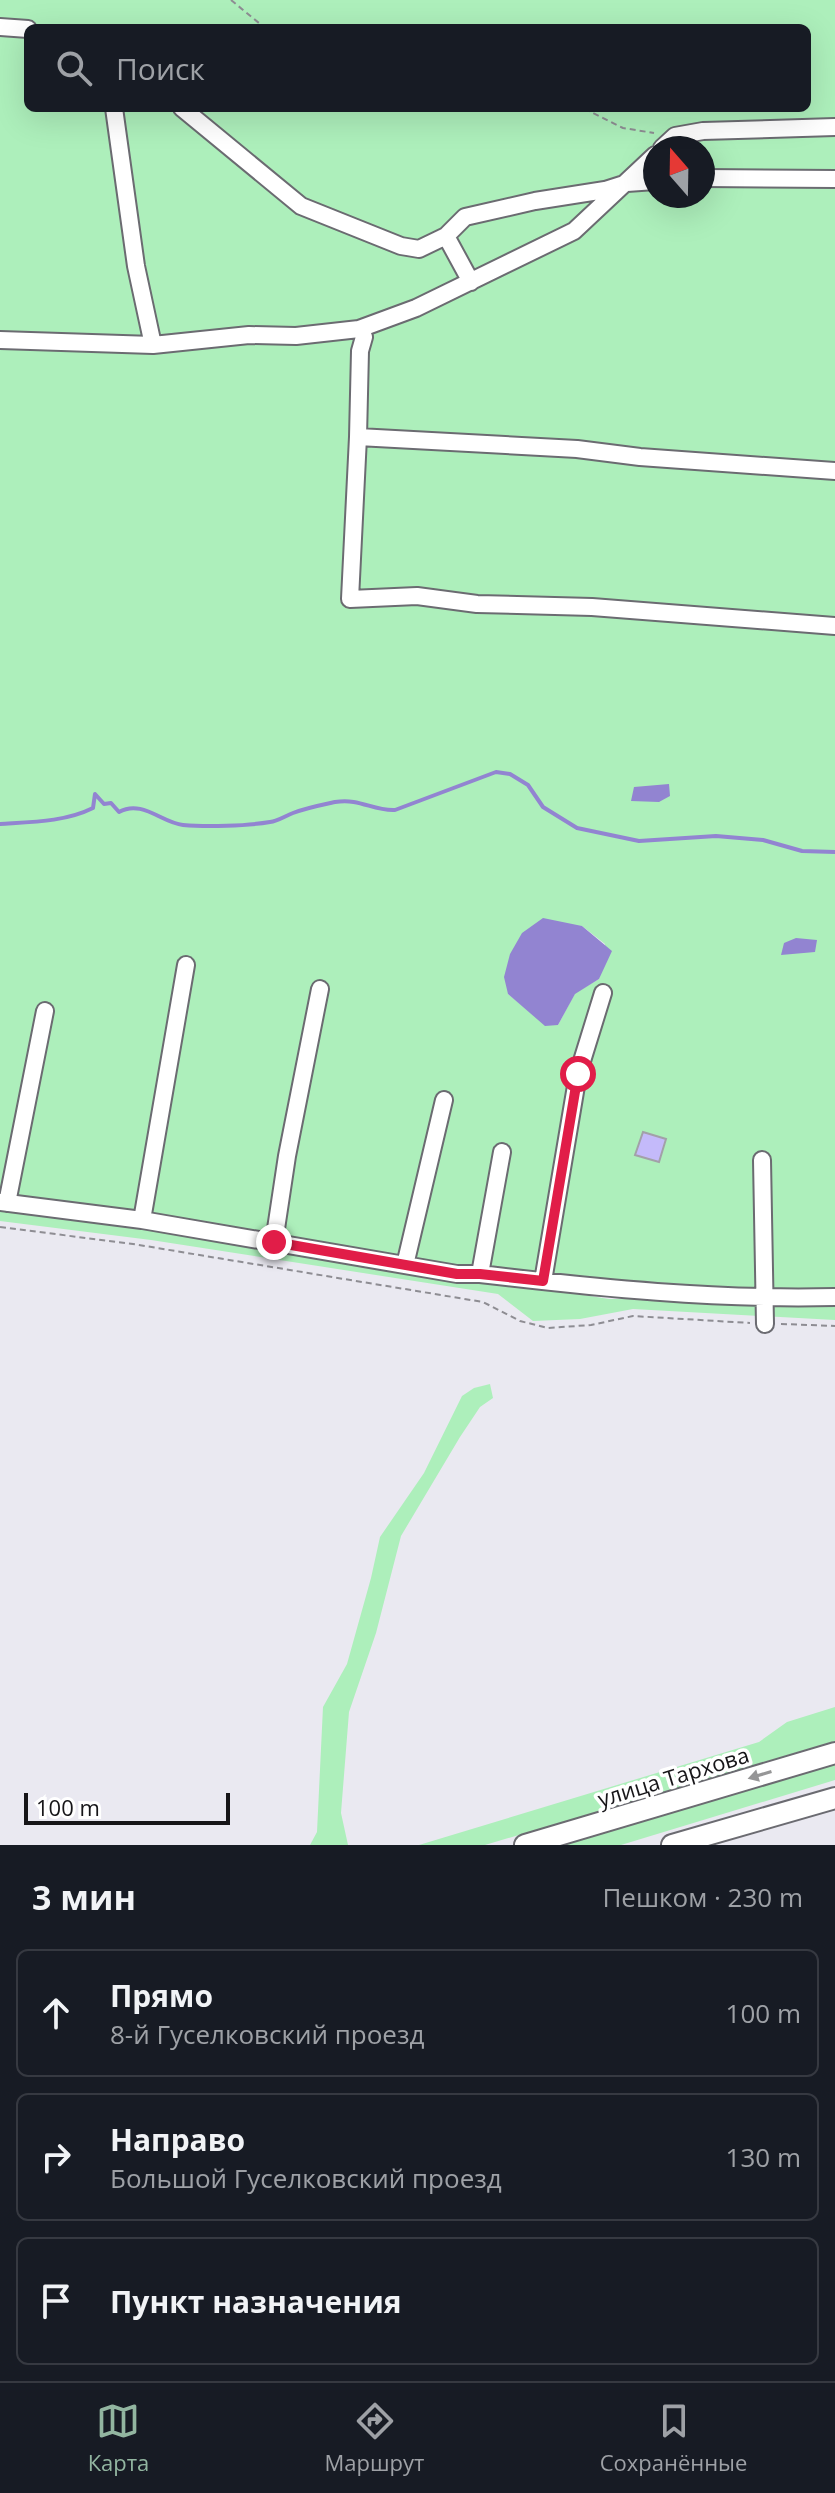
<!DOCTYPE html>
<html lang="ru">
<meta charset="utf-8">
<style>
:root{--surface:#171b24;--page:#242831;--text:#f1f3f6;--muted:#9ea1a6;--line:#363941;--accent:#92b5a0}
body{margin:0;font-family:"Open Sans",sans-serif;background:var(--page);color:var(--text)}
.compass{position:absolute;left:643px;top:136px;width:72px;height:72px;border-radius:50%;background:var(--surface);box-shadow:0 8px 32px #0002;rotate:340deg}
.scale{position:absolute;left:24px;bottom:20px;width:206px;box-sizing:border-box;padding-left:8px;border:4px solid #161518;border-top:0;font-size:22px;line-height:28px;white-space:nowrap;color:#161518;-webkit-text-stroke:6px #fff;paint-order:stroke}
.stop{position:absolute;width:24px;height:24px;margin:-18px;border:6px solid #e11d48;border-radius:50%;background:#fff}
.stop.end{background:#e11d48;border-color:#fff;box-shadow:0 2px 8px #0008}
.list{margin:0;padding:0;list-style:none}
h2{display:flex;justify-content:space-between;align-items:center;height:104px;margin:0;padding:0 32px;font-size:34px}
h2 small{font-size:26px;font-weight:400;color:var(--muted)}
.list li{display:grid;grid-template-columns:52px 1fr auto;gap:24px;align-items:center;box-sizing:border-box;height:128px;margin:0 16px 16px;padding:0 16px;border:2px solid var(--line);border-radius:12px}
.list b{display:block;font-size:30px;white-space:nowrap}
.list p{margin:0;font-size:26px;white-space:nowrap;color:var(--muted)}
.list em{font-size:26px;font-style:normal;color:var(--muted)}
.icon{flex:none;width:44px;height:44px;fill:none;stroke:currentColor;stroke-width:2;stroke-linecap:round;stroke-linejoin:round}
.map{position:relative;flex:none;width:835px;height:1845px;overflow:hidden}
.search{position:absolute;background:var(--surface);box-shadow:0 8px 32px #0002;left:24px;right:24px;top:24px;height:88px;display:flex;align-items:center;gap:20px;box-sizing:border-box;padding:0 28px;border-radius:12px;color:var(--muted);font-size:30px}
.sheet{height:536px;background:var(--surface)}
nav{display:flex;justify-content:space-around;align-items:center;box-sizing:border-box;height:112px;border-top:2px solid var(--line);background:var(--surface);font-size:22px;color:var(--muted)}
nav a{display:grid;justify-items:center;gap:4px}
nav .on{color:var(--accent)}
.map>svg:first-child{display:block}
</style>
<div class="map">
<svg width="835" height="1845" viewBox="0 0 835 1845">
<rect width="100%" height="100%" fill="#eae9f1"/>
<!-- green -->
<path fill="#adefbb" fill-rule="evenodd" d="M0,0H835V1290H771L460,1269L0,1195ZM28,28H807V108H28ZM655,148H703V196H655ZM582,926L605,944L599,979L575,993L558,1025L524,1007L508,994Z
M0,1208L207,1235L609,1299L835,1300V1320L633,1309L580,1319L533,1321L498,1294L151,1240L0,1221Z
M490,1384L493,1398L480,1407L460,1437L401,1536L376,1633L349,1712L341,1813L348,1845H310L317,1832L323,1707L347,1664L371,1578L380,1537L424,1473L462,1396L474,1388Z
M835,1707V1741L485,1845H419L759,1742L787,1722Z
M835,1757V1780L621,1845H538Z"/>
<!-- water -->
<path fill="#9284d1" d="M669,784L670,796L659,802L631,801L634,787Z
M543,918L582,926L612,951L599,979L575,994L558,1025L545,1026L508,994L504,977L510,954L522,933Z
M796,938L817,940L815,952L781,955L784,943Z"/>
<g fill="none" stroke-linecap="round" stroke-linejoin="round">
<!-- stream -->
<path stroke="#9284d1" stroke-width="4" d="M0,824C31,822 65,822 93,808L95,794L104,804L111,803L119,812C142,799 162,823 183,825C206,827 247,826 270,822C278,821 285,816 293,813C306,808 321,805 335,802C361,798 372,811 395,810L496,772L510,774L528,785L543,807L577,828L639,841L716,836L763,840L802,851L835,852"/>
</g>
<!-- building -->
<path fill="#c4bafa" stroke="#a2a1a8" stroke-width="2" d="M643,1132L666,1139L659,1162L635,1155Z"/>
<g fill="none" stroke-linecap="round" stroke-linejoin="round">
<!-- minor casing -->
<g stroke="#6b6b71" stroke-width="20">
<path id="minor" d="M0,27L28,29
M114,108L136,266L153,345
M182,108L301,206L401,246L419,249L446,236L471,282
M662,148L675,136L703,131L835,127
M703,178L835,179
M446,236L465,217L535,201L605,190L627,183L655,181
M0,340L153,345L249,335L296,336L359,329L416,308L574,231L655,155
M358,437L360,351L364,337
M835,471L640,457L577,449L358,437L350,599L417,596L477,604L592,607L835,626
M762,1160L765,1324
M0,1202L142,1220L457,1274H480C598,1288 716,1300 835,1297
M7,1203L45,1011
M142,1220L186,965
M274,1242L287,1156L320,989
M405,1265L444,1100
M480,1274L502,1152
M543,1281L578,1074L603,993"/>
</g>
<!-- major casing -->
<g stroke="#6b6b71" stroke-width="24">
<path id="major" d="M525,1845L835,1753
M672,1845L835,1798"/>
</g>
<!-- path -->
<path stroke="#8e8d93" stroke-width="2" stroke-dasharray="6 4" stroke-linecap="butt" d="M231,0L265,28
M564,108L589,111L623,128L654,133
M0,1227L133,1244L483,1302L520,1321L548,1328L591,1325L633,1316L750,1323
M781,1324L835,1326"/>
<!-- minor -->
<use href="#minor" stroke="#fff" stroke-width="16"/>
<!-- major -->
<use href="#major" stroke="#fff" stroke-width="20"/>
</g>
<!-- one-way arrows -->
<defs><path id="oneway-solid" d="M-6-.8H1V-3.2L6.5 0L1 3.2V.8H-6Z" transform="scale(2)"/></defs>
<use fill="#969697" href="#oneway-solid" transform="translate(760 1775) rotate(163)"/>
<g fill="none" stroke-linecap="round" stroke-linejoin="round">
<!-- route -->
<path stroke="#e11d48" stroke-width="10" d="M274,1242L457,1274H480L543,1281L578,1074"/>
</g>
<g text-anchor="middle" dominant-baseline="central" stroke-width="7" stroke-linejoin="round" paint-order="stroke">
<!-- street labels -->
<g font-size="22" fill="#161518" stroke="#fff">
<text transform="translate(673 1776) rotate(-17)">улица Тархова</text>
</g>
</g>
</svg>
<svg class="compass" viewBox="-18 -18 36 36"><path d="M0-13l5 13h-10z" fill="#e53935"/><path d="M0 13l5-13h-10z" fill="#9ea1a6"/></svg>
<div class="scale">100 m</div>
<div class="stop" style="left:578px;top:1074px"></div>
<div class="stop end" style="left:274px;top:1242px"></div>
<div class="search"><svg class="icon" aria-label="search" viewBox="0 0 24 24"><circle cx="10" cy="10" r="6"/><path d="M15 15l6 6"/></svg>Поиск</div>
</div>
<section class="sheet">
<h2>3 мин<small>Пешком · 230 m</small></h2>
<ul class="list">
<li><svg class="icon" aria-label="ahead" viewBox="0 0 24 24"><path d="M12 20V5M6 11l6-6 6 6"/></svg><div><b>Прямо</b><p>8-й Гуселковский проезд</p></div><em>100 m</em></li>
<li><svg class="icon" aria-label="right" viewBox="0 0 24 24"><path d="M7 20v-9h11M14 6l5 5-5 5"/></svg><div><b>Направо</b><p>Большой Гуселковский проезд</p></div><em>130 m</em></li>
<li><svg class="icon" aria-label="arrive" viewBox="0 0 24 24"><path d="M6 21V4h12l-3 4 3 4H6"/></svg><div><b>Пункт назначения</b></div></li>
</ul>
</section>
<nav>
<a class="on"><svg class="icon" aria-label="map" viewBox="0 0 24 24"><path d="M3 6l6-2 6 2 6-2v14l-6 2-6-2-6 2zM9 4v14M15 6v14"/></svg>Карта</a>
<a><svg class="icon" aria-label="directions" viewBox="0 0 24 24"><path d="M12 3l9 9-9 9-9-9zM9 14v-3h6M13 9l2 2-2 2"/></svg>Маршрут</a>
<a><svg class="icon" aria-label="saved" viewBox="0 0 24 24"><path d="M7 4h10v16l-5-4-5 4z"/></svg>Сохранённые</a>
</nav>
